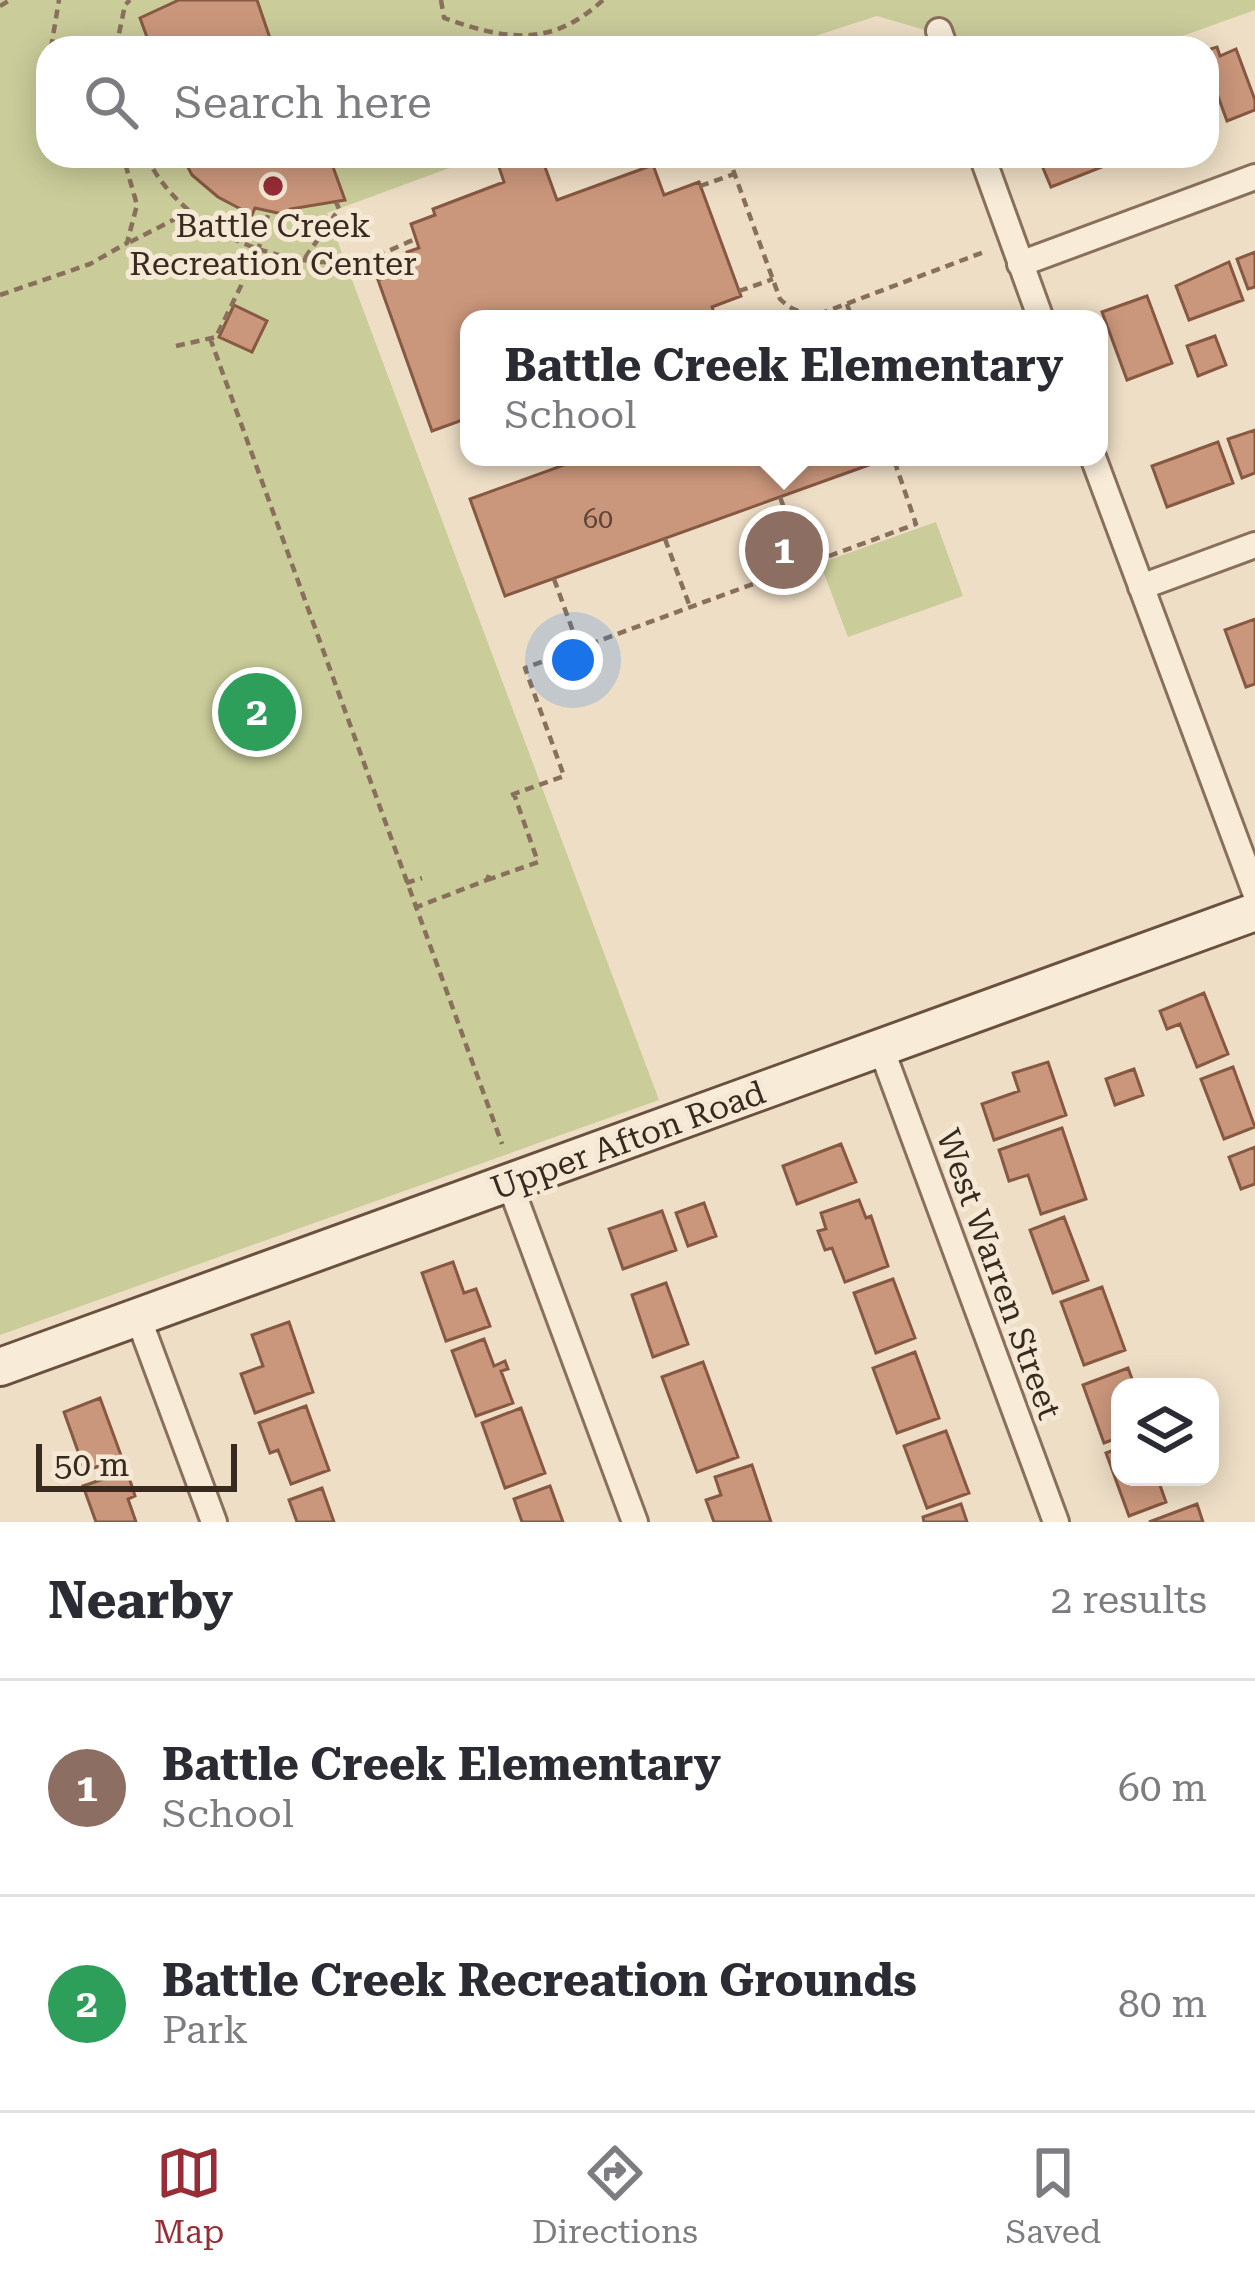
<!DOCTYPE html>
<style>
:root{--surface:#fff;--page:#f2f2f3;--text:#2b2b33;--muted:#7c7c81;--line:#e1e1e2;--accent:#972d36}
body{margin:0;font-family:"Roboto Serif",serif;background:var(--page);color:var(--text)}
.controls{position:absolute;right:36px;bottom:36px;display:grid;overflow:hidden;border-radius:24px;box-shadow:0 6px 30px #0003}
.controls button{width:108px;height:108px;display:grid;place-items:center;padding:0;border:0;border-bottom:3px solid var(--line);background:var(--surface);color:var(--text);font:60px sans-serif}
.scale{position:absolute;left:36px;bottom:30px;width:201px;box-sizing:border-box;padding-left:12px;border:6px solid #392a1f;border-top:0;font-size:33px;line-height:42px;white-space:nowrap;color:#392a1f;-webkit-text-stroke:9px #f5e9d5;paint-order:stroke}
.you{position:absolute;left:573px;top:660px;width:42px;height:42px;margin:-30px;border:9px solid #fff;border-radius:50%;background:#1a73e8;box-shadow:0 0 0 18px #1a73e833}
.badge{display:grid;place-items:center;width:78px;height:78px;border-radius:50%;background:var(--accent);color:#fff;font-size:39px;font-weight:700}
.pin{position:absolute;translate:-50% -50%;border:6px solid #fff;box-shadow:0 3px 12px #0006}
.popup{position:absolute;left:460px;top:310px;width:648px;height:156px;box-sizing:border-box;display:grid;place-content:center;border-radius:24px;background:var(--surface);filter:drop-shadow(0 3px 9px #0005);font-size:39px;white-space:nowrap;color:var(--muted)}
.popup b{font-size:45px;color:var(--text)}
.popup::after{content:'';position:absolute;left:50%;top:100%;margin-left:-24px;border:24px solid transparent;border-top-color:var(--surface)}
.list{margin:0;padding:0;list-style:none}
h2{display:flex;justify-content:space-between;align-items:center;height:156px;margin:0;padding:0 48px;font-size:51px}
h2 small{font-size:39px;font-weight:400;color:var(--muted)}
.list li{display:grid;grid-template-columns:78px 1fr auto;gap:36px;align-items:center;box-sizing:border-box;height:216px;padding:0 48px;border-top:3px solid var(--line)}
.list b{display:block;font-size:45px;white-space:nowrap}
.list p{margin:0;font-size:39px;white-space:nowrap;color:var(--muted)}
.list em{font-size:39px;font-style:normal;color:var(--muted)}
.icon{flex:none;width:66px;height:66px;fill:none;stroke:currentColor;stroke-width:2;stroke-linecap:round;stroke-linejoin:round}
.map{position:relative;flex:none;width:1255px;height:1522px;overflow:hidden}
.search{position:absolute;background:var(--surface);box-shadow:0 6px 30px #0003;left:36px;right:36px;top:36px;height:132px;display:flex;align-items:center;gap:30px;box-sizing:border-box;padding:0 42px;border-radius:36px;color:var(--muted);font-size:45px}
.sheet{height:588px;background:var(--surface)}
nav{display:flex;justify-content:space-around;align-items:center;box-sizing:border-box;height:168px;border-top:3px solid var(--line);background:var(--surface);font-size:33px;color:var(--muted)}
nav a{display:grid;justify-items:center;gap:6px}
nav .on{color:var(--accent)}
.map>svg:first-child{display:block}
</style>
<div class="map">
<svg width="1255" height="1522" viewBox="0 0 1255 1522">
<rect width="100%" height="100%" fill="#eedec6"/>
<!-- green -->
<path fill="#cacc9a" d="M0,0H1255V10L1149,48H962L959,40L877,16L778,48H48V156H482L327,213L659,1100L0,1335Z
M936,522L963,596L848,637L820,563Z"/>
<!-- building -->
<path fill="#cb977c" stroke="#875842" stroke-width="3" d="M179,0H257L273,47L296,38L300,48H151L140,18Z
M1217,47L1220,56L1236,49L1255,100V110L1227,121L1207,66V50Z
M182,156H329L345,200L290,209L287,215L255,208L252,215L218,197L192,175Z
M519,156H541L557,200L653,165L664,195L699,182L741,296L712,307L716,319H469V425L465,419L432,431L378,280L412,267L407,252L419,248L411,224L435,215L433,209L504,182L498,164Z
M1038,156H1098L1102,167L1051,187Z
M1255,252V287L1248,289L1237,259Z
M1229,262L1243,300L1189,320L1176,286Z
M1147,296L1172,363L1127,380L1102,312Z
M234,305L267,321L252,352L219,337Z
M1215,336L1226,365L1198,376L1187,346Z
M1255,430V473L1242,478L1228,439Z
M1218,442L1233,483L1167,507L1152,466Z
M586,457H891L505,596L470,499Z
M1255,619V684L1246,687L1225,630Z
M1204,993L1228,1054L1197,1067L1180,1024L1167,1029L1160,1011Z
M1048,1062L1066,1115L994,1140L982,1104L1019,1091L1013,1073Z
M1233,1067L1255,1127L1224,1139L1201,1079Z
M1134,1069L1143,1095L1115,1105L1106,1079Z
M1062,1128L1086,1199L1041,1214L1028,1175L1009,1181L999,1150Z
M841,1144L856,1182L797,1204L783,1166Z
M1255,1147V1184L1241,1189L1229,1157Z
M859,1200L866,1218L871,1216L888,1266L845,1282L832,1248L825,1250L818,1231L826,1229L821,1213Z
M704,1203L716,1236L688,1246L676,1213Z
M662,1211L676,1250L623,1269L609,1229Z
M1064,1217L1088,1280L1053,1293L1030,1230Z
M453,1262L464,1293L476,1289L490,1326L446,1341L422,1273Z
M893,1279L915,1338L876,1353L854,1293Z
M666,1283L688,1344L653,1357L632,1295Z
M1102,1287L1125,1350L1084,1365L1061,1302Z
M289,1322L313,1392L255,1413L241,1374L263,1366L252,1335Z
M484,1339L494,1366L505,1361L508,1369L501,1371L513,1403L476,1416L452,1351Z
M915,1352L939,1418L897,1433L873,1368Z
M703,1362L738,1457L697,1472L662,1377Z
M1128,1368L1135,1387H1120V1437L1104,1443L1083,1385Z
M100,1398L122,1458L85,1471L64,1412Z
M306,1406L329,1470L291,1484L278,1450L270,1453L259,1423Z
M521,1408L545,1473L505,1488L482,1423Z
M946,1431L969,1493L927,1508L904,1446Z
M1120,1448V1477H1157L1166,1502L1129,1516L1106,1453Z
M752,1465L771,1522H714L706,1500L721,1495L715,1477Z
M127,1471L135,1496L128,1499L136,1522H96L83,1486Z
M550,1486L563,1522H522L514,1499Z
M322,1488L334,1522H297L289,1500Z
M961,1504L967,1522H924L923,1517Z
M1197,1504L1203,1522H1149Z"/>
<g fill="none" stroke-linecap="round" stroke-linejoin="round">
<!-- street casing -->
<g stroke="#89705c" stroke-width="30">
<path id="street" d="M939,31L945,48
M982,156L1041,319
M1020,264L1255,177
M1093,457L1255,892
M1141,587L1255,545
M881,1048L1056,1522
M509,1182L635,1522
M138,1317L214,1522"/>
</g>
<!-- secondary casing -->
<g stroke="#6a513f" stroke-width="42">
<path id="secondary" d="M0,1367L1255,912"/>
</g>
<!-- path -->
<path stroke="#89705c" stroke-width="4.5" stroke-dasharray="9 6" stroke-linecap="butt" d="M441,0L444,18C506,40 551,48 603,0
M0,6L10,0
M51,48L59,0
M116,48L125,5L130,0
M146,156C182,229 266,263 345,263C367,263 395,247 416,239
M728,156L780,299C793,312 804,314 822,313L984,252
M700,186L734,174
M130,242L189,212
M305,258L339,209L336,202
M739,291L773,279
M0,295L90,264L127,243L137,205L123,156
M847,304L852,319
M210,338L502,1144
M176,346L216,337L258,251L269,211
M780,497L805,565
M665,539L690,607
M554,579L579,648
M511,795L564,776L525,668L916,524L893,457
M487,880L538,862L514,794
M406,883L422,878
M414,908L487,880L489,875"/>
<!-- street -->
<use href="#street" stroke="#f8ecd9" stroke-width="24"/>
<!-- secondary -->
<use href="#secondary" stroke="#f8ecd9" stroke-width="36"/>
</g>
<!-- markers -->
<circle fill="#972d36" stroke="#f5e9d5" stroke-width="4.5" cx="273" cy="186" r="12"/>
<g text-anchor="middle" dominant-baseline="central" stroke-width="10" stroke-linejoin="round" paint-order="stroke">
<!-- number labels -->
<g font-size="27" fill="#5e4536">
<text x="598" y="519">60</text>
</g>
<!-- poi labels -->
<g font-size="33" fill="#392a1f" stroke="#f5e9d5">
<text x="273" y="225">Battle Creek<tspan x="273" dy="38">Recreation Center</tspan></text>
</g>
<!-- street labels -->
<g font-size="33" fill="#392a1f" stroke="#f5e9d5">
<text transform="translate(628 1140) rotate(-20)">Upper Afton Road</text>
<text transform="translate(999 1274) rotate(70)">West Warren Street</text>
</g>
</g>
</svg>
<div class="controls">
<button><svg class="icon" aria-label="layers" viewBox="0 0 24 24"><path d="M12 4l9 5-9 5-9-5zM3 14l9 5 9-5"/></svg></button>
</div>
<div class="scale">50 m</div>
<div class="you"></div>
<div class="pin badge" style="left:784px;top:550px;background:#8d6e63">1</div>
<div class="popup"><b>Battle Creek Elementary</b>School</div>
<div class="pin badge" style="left:257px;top:712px;background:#2e9e5b">2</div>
<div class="search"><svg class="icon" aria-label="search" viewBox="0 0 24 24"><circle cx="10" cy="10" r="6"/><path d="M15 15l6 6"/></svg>Search here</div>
</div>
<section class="sheet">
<h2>Nearby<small>2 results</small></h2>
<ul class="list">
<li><span class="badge" style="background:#8d6e63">1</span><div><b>Battle Creek Elementary</b><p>School</p></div><em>60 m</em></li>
<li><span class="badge" style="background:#2e9e5b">2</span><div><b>Battle Creek Recreation Grounds</b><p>Park</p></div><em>80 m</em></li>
</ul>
</section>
<nav>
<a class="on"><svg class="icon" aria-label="map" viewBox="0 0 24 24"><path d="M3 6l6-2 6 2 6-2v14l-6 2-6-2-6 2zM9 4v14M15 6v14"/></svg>Map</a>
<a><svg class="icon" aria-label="directions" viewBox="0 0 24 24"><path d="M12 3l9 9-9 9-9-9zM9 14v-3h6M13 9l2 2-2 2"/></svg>Directions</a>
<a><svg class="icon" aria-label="saved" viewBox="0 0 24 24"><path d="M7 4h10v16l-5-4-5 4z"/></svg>Saved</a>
</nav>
